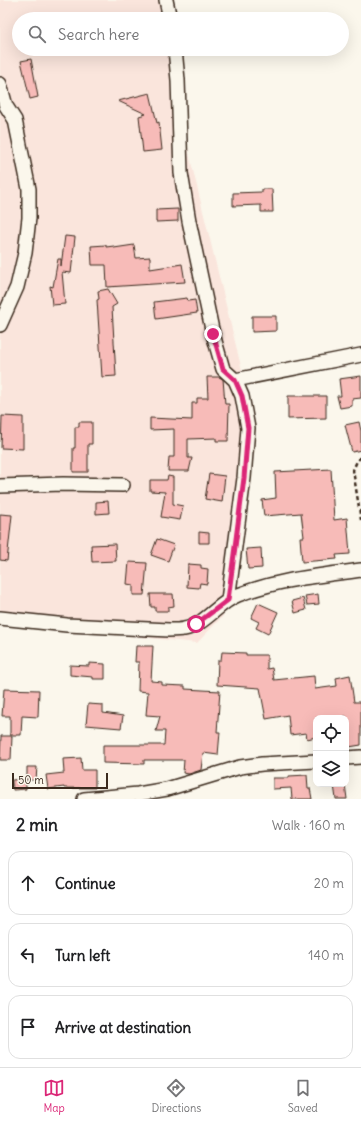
<!DOCTYPE html>
<meta charset="utf-8">
<style>
:root{--surface:#fff;--page:#f6f6f6;--text:#202124;--muted:#757577;--line:#e0e0e0;--accent:#db2777}
body{margin:0;font-family:Delius,sans-serif;background:var(--page);color:var(--text)}
.controls{position:absolute;right:12px;bottom:12px;display:grid;overflow:hidden;border-radius:8px;box-shadow:0 4px 16px #0002}
.controls button{width:36px;height:36px;display:grid;place-items:center;padding:0;border:0;border-bottom:1px solid var(--line);background:var(--surface);color:var(--text);font:20px sans-serif}
.scale{position:absolute;left:12px;bottom:10px;width:96px;box-sizing:border-box;padding-left:4px;border:2px solid #3b2a1e;border-top:0;font-size:11px;line-height:14px;white-space:nowrap;color:#3b2a1e;-webkit-text-stroke:3px #fbf7ec;paint-order:stroke}
.stop{position:absolute;width:12px;height:12px;margin:-9px;border:3px solid #db2777;border-radius:50%;background:#fff}
.stop.end{background:#db2777;border-color:#fff;box-shadow:0 1px 4px #0008}
.list{margin:0;padding:0;list-style:none}
h2{display:flex;justify-content:space-between;align-items:center;height:52px;margin:0;padding:0 16px;font-size:17px}
h2 small{font-size:13px;font-weight:400;color:var(--muted)}
.list li{display:grid;grid-template-columns:26px 1fr auto;gap:12px;align-items:center;box-sizing:border-box;height:64px;margin:0 8px 8px;padding:0 8px;border:1px solid var(--line);border-radius:12px}
.list b{display:block;font-size:15px;white-space:nowrap}
.list em{font-size:13px;font-style:normal;color:var(--muted)}
.icon{flex:none;width:22px;height:22px;fill:none;stroke:currentColor;stroke-width:2;stroke-linecap:round;stroke-linejoin:round}
.map{position:relative;flex:none;width:361px;height:799px;overflow:hidden}
.search{position:absolute;background:var(--surface);box-shadow:0 4px 16px #0002;left:12px;right:12px;top:12px;height:44px;display:flex;align-items:center;gap:10px;box-sizing:border-box;padding:0 14px;border-radius:22px;color:var(--muted);font-size:15px}
.sheet{height:268px;background:var(--surface)}
nav{display:flex;justify-content:space-around;align-items:center;box-sizing:border-box;height:56px;border-top:1px solid var(--line);background:var(--surface);font-size:11px;color:var(--muted)}
nav a{display:grid;justify-items:center;gap:2px}
nav .on{color:var(--accent)}
.map>svg:first-child{display:block}
</style>
<div class="map">
<svg width="361" height="799" viewBox="0 0 361 799">
<rect width="100%" height="100%" fill="#fbf7ec"/>
<filter id="ink" filterUnits="userSpaceOnUse"><feTurbulence type="fractalNoise" baseFrequency=".025" numOctaves="2"/><feDisplacementMap in="SourceGraphic" scale="8" xChannelSelector="R" yChannelSelector="G"/><feConvolveMatrix kernelMatrix="1 2 1 2 8 2 1 2 1" color-interpolation-filters="sRGB"/></filter>
<g filter="url(#ink)">
<!-- built -->
<path fill="#fae5dc" d="M0,0H160L163,19H19V49H169L190,158L250,403L223,616L197,643L0,622Z"/>
<!-- building -->
<path fill="#f7bbb8" stroke="#3b2a1e" d="M31,59L38,97L30,99L21,61Z
M150,93L157,123L159,122L162,150L143,152L139,116L146,114L118,101Z
M262,189H272L273,212H261V205L233,206V193L262,192Z
M178,209V221L156,222V210Z
M65,236L75,237L71,273L62,272L65,304L52,305L50,286L53,287L58,259H61V266Z
M106,245V247L114,246V248L134,245L136,258L150,257V269L182,264L185,282L107,287L106,265H92L91,246Z
M108,289L117,304L112,307L116,376L102,377L97,300L99,299L98,291Z
M187,298L188,301L195,300L197,313L156,319L154,302Z
M252,316H276V331L252,332Z
M361,376V398L352,399V406L340,408L337,396H341L339,379Z
M207,377H219L223,379L225,404H229L228,441H216V438L188,439V458H192L189,471H168L169,457H174V429L150,430V418L192,420V403H197V398H208Z
M288,396H326V418L288,419Z
M2,416L23,417V449L1,448Z
M79,422H92V444H88V472H73V448H75V427H79Z
M359,422L361,431V450L352,452L345,425Z
M331,469L334,520L347,518L350,554L336,555L337,559L302,562L300,537H304L301,513L264,516L262,500L276,498L275,472Z
M209,474L225,476L222,502L205,499Z
M168,476L173,477V504L183,506L180,520L161,517L165,492L150,491V480H167Z
M108,501L109,513L96,514V502Z
M0,514L12,515L7,561L0,560Z
M199,532L209,533V543H199Z
M157,539L174,545L168,561L151,555Z
M115,544L116,561L92,562L91,545Z
M261,548L262,568L248,569L246,549Z
M129,562L147,563L144,595H133V585L127,584Z
M188,564L201,565V568L208,569L207,584L200,583L199,588L187,587Z
M150,594H173L174,606L168,607V611H155V607H151Z
M318,594L319,604L307,605L305,596Z
M303,598L306,610L295,613L292,601Z
M258,603L278,612L268,634L256,628L259,622L251,618Z
M136,646H153L151,681L162,682V685L185,686V689L220,691L217,732H220L218,755L203,753L201,770L189,774L183,773L184,760H144V764L103,763V745H164L165,731H156L160,716L146,715L148,692L138,691L139,662H135Z
M222,652L246,653V655H267V669L272,668L274,680L314,676L315,689L337,686L336,678L350,675L354,702H361V745L349,747V732L346,733V716L332,718H316V737L307,739L306,733L290,735L288,715L266,719L260,688L217,685L218,660H221Z
M89,663L105,664V679H93V677L70,675V665L89,666Z
M4,689L39,690L38,717L22,716L21,735H10V716H2Z
M88,704L103,705V713L123,716L121,728L86,725Z
M1,736H12L11,760H0Z
M81,758L82,770H95V788H64V787L48,789L46,775L64,773L63,759Z
M27,767H37L36,780H27Z
M307,775L308,788H310L312,799H292L291,788L273,789V778H289V776Z
M26,779V789L13,790L12,780Z
M345,784L347,799H336L334,785Z"/>
<g fill="none" stroke-linecap="round" stroke-linejoin="round">
<!-- street casing -->
<g stroke="#3b2a1e" stroke-width="16">
<path id="street" d="M166,0L170,19
M175,49L178,80L181,173L189,221L213,334L223,369L235,380L242,396L248,428L244,478L228,600
M0,84L6,106L15,120L29,189V218L25,253L17,287L0,325
M235,380L361,355
M0,486L63,484L123,485
M0,618L67,625L169,630C174,630 179,630 184,629C204,626 219,602 238,595C279,579 318,576 361,570
M346,758L361,757
M84,799L138,794L167,789L240,767L262,764L316,761"/>
</g>
<!-- path -->
<path stroke="#3b2a1e" stroke-width="2.5" stroke-dasharray="4 3" stroke-linecap="butt" d="M361,457L357,461L353,470L361,520"/>
<!-- street -->
<use href="#street" stroke="#fbf7ec" stroke-width="13"/>
</g>
</g>
<g fill="none" stroke-linecap="round" stroke-linejoin="round" filter="url(#ink)">
<!-- route -->
<path stroke="#db2777" stroke-width="5" d="M196,624L228,600L244,478L248,428L242,396L235,380L223,369L213,334"/>
</g>
</svg>
<div class="controls">
<button><svg class="icon" aria-label="locate" viewBox="0 0 24 24"><circle cx="12" cy="12" r="6"/><path d="M12 2v4M12 18v4M2 12h4M18 12h4"/></svg></button>
<button><svg class="icon" aria-label="layers" viewBox="0 0 24 24"><path d="M12 4l9 5-9 5-9-5zM3 14l9 5 9-5"/></svg></button>
</div>
<div class="scale">50 m</div>
<div class="stop" style="left:196px;top:624px"></div>
<div class="stop end" style="left:213px;top:334px"></div>
<div class="search"><svg class="icon" aria-label="search" viewBox="0 0 24 24"><circle cx="10" cy="10" r="6"/><path d="M15 15l6 6"/></svg>Search here</div>
</div>
<section class="sheet">
<h2>2 min<small>Walk · 160 m</small></h2>
<ul class="list">
<li><svg class="icon" aria-label="ahead" viewBox="0 0 24 24"><path d="M12 20V5M6 11l6-6 6 6"/></svg><div><b>Continue</b></div><em>20 m</em></li>
<li><svg class="icon" aria-label="left" viewBox="0 0 24 24"><path d="M17 20v-9H6M10 6l-5 5 5 5"/></svg><div><b>Turn left</b></div><em>140 m</em></li>
<li><svg class="icon" aria-label="arrive" viewBox="0 0 24 24"><path d="M6 21V4h12l-3 4 3 4H6"/></svg><div><b>Arrive at destination</b></div></li>
</ul>
</section>
<nav>
<a class="on"><svg class="icon" aria-label="map" viewBox="0 0 24 24"><path d="M3 6l6-2 6 2 6-2v14l-6 2-6-2-6 2zM9 4v14M15 6v14"/></svg>Map</a>
<a><svg class="icon" aria-label="directions" viewBox="0 0 24 24"><path d="M12 3l9 9-9 9-9-9zM9 14v-3h6M13 9l2 2-2 2"/></svg>Directions</a>
<a><svg class="icon" aria-label="saved" viewBox="0 0 24 24"><path d="M7 4h10v16l-5-4-5 4z"/></svg>Saved</a>
</nav>
